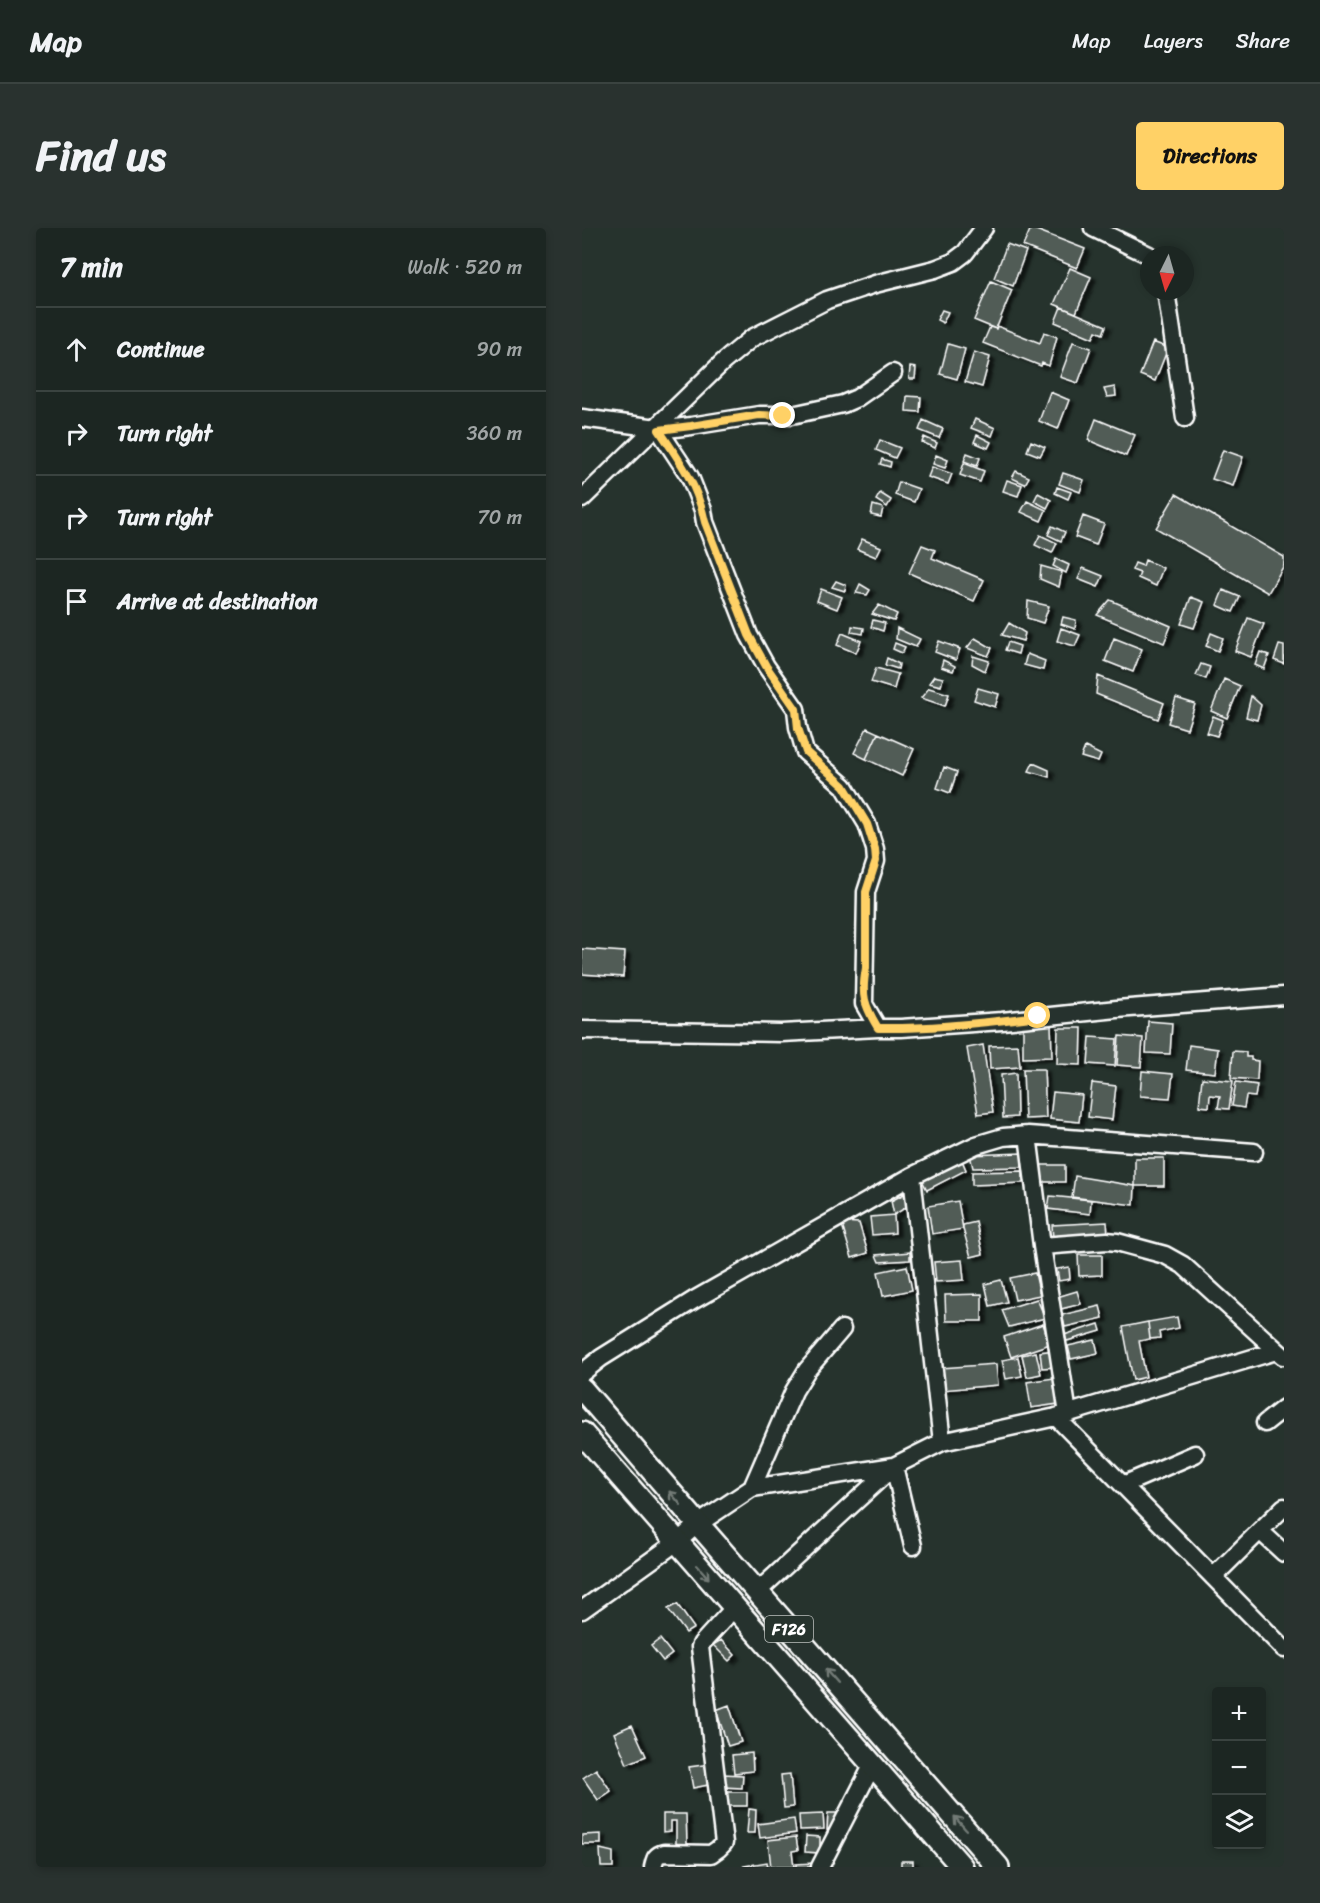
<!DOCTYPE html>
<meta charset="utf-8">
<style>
:root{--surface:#1c2622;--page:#29322f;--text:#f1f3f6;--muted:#a0a5a5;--line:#3a4340;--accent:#ffd166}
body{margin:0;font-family:Sriracha,sans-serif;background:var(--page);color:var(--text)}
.controls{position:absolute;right:18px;bottom:18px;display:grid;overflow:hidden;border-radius:6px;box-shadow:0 3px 9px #0003}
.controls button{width:54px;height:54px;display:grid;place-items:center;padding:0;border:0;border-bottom:2px solid var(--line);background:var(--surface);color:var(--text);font:30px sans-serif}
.compass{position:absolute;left:558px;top:18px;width:54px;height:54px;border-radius:50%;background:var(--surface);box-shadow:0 3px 9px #0003;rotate:185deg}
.stop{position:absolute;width:18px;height:18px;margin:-14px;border:4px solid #ffd166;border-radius:50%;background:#fff}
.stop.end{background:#ffd166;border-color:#fff;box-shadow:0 2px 6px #0008}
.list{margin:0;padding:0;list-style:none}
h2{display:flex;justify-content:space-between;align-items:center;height:78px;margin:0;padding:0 24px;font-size:26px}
h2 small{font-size:20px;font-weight:400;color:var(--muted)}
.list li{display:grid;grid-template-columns:39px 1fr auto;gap:18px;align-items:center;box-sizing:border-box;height:84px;padding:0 24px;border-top:2px solid var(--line)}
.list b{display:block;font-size:22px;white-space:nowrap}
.list em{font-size:20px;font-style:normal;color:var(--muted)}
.icon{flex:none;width:33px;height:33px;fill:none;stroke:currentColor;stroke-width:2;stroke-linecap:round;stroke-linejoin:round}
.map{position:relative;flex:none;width:702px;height:1639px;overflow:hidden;border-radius:6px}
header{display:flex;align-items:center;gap:36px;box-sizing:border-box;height:84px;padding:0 30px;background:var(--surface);border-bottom:2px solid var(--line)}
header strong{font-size:28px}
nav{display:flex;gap:33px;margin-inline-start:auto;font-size:21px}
.intro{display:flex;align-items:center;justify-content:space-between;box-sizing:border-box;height:144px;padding:0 36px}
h1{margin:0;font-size:42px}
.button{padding:15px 27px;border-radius:6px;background:var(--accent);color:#111;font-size:21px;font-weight:700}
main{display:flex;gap:36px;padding:0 36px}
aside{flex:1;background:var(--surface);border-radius:6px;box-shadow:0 3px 9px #0003}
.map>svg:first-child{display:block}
</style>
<header>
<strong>Map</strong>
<nav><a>Map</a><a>Layers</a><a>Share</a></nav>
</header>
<div class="intro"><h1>Find us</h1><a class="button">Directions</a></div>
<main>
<aside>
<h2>7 min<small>Walk · 520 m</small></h2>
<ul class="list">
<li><svg class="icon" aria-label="ahead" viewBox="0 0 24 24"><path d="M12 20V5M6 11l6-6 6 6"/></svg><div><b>Continue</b></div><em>90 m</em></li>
<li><svg class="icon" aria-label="right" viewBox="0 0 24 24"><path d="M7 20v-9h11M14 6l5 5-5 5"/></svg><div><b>Turn right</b></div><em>360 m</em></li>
<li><svg class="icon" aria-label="right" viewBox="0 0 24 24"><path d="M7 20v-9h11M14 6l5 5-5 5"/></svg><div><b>Turn right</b></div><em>70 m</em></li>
<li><svg class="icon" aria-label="arrive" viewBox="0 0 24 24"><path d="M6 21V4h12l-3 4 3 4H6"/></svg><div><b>Arrive at destination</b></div></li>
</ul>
</aside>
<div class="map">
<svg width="702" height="1639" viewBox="0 0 702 1639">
<defs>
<filter id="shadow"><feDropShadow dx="5" dy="3" stdDeviation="1.5" flood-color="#0009"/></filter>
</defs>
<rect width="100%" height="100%" fill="#26332d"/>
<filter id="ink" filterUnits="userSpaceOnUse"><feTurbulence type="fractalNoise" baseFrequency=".0167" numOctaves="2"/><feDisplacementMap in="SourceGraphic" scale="12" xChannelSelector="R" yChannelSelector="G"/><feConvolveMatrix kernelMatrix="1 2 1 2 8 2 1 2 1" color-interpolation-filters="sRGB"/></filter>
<g filter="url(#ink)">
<!-- building -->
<path fill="#515c57" stroke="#fff" stroke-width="1.5" filter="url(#shadow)" d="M449,0L503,21L495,40L441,18Z
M425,16L444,23L431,58L412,50Z
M488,40L509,49L494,85L472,76Z
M409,53L430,62L414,101L392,92Z
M479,79L524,98L521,106L514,103L511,110L473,94Z
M360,82L366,84L361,95L355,92Z
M415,98L458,115L462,104L475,109L467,138L460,135L459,138L401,115L408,99L414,101Z
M491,114L509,120L496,155L478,149Z
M571,114L586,120L573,153L558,147Z
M366,116L383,121L375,151L358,146Z
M392,124L408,129L400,159L383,154Z
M328,139L334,140L333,151H327Z
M533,159L534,168L525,169L522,161Z
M468,164L487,172L476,201L457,193Z
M325,168L339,169L338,184L324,183Z
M393,191L413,200L410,208L389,200Z
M514,191L553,207L544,228L506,212Z
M341,192L361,201L357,210L337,202Z
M395,207L409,214L406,220L392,214Z
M342,209L355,215L353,220L340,214Z
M298,212L318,220L313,230L294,222Z
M449,213L463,219L458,228L445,223Z
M641,222L661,229L651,258L630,251Z
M385,225L398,230L395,238L382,233Z
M354,227L366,232L363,240L351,236Z
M300,231L309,234L308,239L298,236Z
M382,235L402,243L398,254L378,247Z
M350,239L370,246L366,256L346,249Z
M434,243L447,249L443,256L430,250Z
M481,245L502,252L498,264L477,256Z
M425,252L440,257L436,268L421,263Z
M317,254L337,261L332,274L313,267Z
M475,259L489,264L486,271L473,265Z
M298,265L309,272L305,279L294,272Z
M456,265L469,272L465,280L452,273Z
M594,266L702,329V337L686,365L574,300Z
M445,273L464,282L459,293L439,284Z
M291,277L301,280L299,289L289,287Z
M501,288L522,296L514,317L493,309Z
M470,298L483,304L479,313L466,307Z
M458,307L475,315L470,325L453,317Z
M280,311L299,319L294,329L275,321Z
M340,317L353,322L350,330L402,352L392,373L327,345Z
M474,331L487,337L484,345L471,338Z
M563,332L581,340L574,358L556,350L558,345L550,342L553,335L561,338Z
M459,338L480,344L477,359L458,351Z
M501,340L521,348L516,359L496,351Z
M254,353L264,357L263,363L250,359Z
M278,356L288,362L285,367L274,365Z
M239,361L260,369L255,381L235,373Z
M641,362L658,369L651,384L635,377Z
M609,369L622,374L612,400L599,396Z
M528,372L589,398L582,415L515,387Z
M446,373L467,378L461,395L445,390Z
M297,377L315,386L312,393L290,386Z
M481,389L494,392L493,401L479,396Z
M666,390L682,396L669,429L653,423Z
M291,392L303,395L301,403L289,399Z
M427,395L443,405L441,413L420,407Z
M270,398L282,400L281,406L269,404Z
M315,400L338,411L334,419L314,411Z
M479,400L498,407L493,418L475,413Z
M260,405L279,413L274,425L255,417Z
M629,405L641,410L636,423L624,418Z
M393,410L410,420L406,428L385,420Z
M532,410L560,421L551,444L523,433Z
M357,413L378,421L374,432L353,424Z
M426,414L438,418L436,426L423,422Z
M313,415L323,419L320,425L311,421Z
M697,417L702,418V436L692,432Z
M678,424L687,427L682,441L673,437Z
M445,426L463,433L461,442L442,437Z
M391,428L407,433L403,443L390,436Z
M305,430L317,436L316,441L303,437Z
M361,432L373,438L371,443L359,439Z
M619,436L628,439L624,451L614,447Z
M294,440L316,446L312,461L289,454Z
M352,448L361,450L359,458L347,455Z
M516,448L582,475L576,491L514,466Z
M642,451L658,458L645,490L629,483Z
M347,460L367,466L363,478L339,470Z
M396,460L417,466L413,479L392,472Z
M669,468L679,477L675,492L664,489Z
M594,470L613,476L605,501L586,495Z
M631,488L641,492L635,508L625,505Z
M285,500L296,505L284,531L272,525Z
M296,505L332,521L320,548L284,531Z
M503,519L519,527L516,534L499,529Z
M451,535L467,542V549L447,543Z
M362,539L375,544L368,565L355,560Z
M0,721L43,724L41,749L0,746Z
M566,793L590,795L588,826L564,825Z
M469,795L470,829L441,830V796Z
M476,800H500L499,837L475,836Z
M537,808L561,810L559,839L535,837Z
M508,809L535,811L533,838L506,836Z
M401,817L411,884L396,886L385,820Z
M436,817L438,839L408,841L407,818Z
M607,817L636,821L633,845L604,842Z
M651,823L664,824V829H669V832L676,833L675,852L649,850Z
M441,841H462L464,890L443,891Z
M560,843L591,846L588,870L558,868Z
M434,845L435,889L421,890L419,847Z
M620,850L651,853L647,881L636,880L638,868L628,867L627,879L617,878Z
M654,854L675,857L673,869L664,868L662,880L650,878Z
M510,855L534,858L530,892L506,889Z
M471,864L500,867L497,894L468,891Z
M440,925V939L391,940L388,927Z
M379,930L384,942L345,962L339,950Z
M553,930H582V958H553Z
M458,937H483V954H458Z
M441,943V955L390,957V944Z
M493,948L553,958L552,977L490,969Z
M324,965L326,978L312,987L309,973Z
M468,968L509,972L508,986L466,981Z
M376,973L381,1001L350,1006L346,978Z
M312,987L313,1005L290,1007L288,989Z
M259,994L277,995L286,1025L270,1030Z
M394,994L401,1026L389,1029L381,1001V997Z
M525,994L526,1007L471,1011L470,997Z
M328,1024V1032L297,1034L294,1027Z
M496,1027H520V1047L497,1048Z
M380,1032L382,1052L354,1054L352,1034Z
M325,1038L330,1062L301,1068L296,1044Z
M487,1039L488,1051L477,1053L475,1041Z
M453,1045L458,1067L433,1072L428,1050Z
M419,1052L425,1074L408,1078L403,1056Z
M495,1063L499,1076L479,1081L475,1069Z
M400,1066V1093H364L363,1067Z
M455,1071L463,1090L427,1099L420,1082Z
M518,1078L521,1090L483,1099L480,1087Z
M595,1089L597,1100L577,1104L578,1110L568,1111L566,1094Z
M566,1094L568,1111L557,1113L564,1149L551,1152L541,1099Z
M461,1096L468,1116L429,1129L422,1109Z
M517,1096L519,1103L485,1113L482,1107Z
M513,1112L516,1125L489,1131L486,1118Z
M472,1122L473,1139L460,1140L458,1124Z
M454,1124L459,1146L445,1149L440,1127Z
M436,1129L440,1148L424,1151L420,1132Z
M414,1136L416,1157L360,1162L359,1140Z
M472,1150L476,1176L449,1180L445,1154Z
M95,1376L112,1400L104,1405L86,1381Z
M78,1411L90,1426L81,1433L69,1418Z
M139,1412L153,1427L147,1433L131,1417Z
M147,1477L159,1514L146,1518L134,1482Z
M50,1497L64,1528L45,1536L32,1505Z
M170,1525L171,1543L152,1545L150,1527Z
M128,1536L131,1556L111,1560L107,1539Z
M14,1541L29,1563L16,1572L1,1550Z
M141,1546L161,1547L160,1560L141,1559Z
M208,1546L211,1579L202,1580L199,1547Z
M144,1564H165V1578H144Z
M167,1581L174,1582L173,1605H165Z
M246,1585H255L254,1603L245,1602Z
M81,1586H104L105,1616H94V1593H89V1603L81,1604Z
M241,1586L242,1601L218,1602L217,1587Z
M212,1591L214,1605L178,1610L176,1596Z
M19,1606V1616H0V1607Z
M224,1608L238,1609V1625L223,1624Z
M214,1609L216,1622L210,1623L212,1639H189L186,1612Z
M18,1621L31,1624V1639H19Z
M319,1633H331V1639H319Z
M185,1634L186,1639H163L162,1638Z
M232,1635L233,1639H214V1636Z"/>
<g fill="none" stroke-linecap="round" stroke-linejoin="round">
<!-- minor casing -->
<g stroke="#fff" stroke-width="21">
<path id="minor" d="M511,0L567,27
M584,63L603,190
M0,190L75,200L77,202L108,249L121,282L123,294L167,407L184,438L214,481L216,499L223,524L262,558L285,596L293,621L294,633L284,664L282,776L296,800
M77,202L109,198L177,187H210L261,176L275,170L311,145
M0,271L141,134L170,110L245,72L293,56L353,41L371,34L383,25L402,0
M0,802L199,805L296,800H319L420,793L535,781L702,768
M446,907L460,1018L486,1186
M330,948L360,1214
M460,1018L525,1013L535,1014L583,1027L601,1037L701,1128
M0,1145L19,1130L112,1072L330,948L394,917L421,909L446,907L672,924
M474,1189L702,1421
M683,1195L702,1180
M541,1257L613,1226
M170,1260L212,1163L225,1142L260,1101
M678,1303L702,1325
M631,1349L702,1279
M175,1364L312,1238L331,1318
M0,1382L95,1314L116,1296L170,1260L312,1238L360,1214L474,1189L694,1123
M71,1639C73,1631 73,1627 82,1625L129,1626L136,1621L142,1615L118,1419L120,1415L152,1380
M238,1639L290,1538"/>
</g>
<!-- major casing -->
<g stroke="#fff" stroke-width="26">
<path id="major" d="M0,1161L116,1296L416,1639
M0,1205L380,1639"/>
</g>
<!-- minor -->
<use href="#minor" stroke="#26332d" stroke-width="16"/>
<!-- major -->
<use href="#major" stroke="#26332d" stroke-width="21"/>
</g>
<!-- one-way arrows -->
<defs><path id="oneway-shaft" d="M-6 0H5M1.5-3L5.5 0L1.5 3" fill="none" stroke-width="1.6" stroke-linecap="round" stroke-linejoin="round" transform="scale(1.5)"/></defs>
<g stroke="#727a76">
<use href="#oneway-shaft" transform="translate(93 1270) rotate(-131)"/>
<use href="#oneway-shaft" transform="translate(121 1344) rotate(49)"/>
<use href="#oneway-shaft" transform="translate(249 1448) rotate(-131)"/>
<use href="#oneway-shaft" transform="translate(378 1595) rotate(-131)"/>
</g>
</g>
<g fill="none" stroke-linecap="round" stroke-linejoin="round" filter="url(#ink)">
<!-- route -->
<path stroke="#ffd166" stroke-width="8" d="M201,188L177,187L109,198L77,202C98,233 115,256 123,294L167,407L184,438L214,481L216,500L224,524L262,558L285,596L293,621L294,633L284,664V740C279,767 282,777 296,800C349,801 403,795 456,788"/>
</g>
<g text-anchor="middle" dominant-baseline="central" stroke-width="4.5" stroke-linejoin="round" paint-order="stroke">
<!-- shield labels -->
<rect fill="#26332d" stroke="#bec2c0" stroke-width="1.5" x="183" y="1388" width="48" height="26" rx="4.5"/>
<g font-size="16" font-weight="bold" fill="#fff">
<text x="207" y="1401">F126</text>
</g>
</g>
</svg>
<div class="controls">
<button>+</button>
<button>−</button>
<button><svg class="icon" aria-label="layers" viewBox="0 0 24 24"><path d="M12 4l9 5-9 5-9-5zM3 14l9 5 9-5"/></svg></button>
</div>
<svg class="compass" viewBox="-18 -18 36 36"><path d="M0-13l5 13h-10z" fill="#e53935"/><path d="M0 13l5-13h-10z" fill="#a0a5a5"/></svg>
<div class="stop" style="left:456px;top:788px"></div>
<div class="stop end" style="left:201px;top:188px"></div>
</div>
</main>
